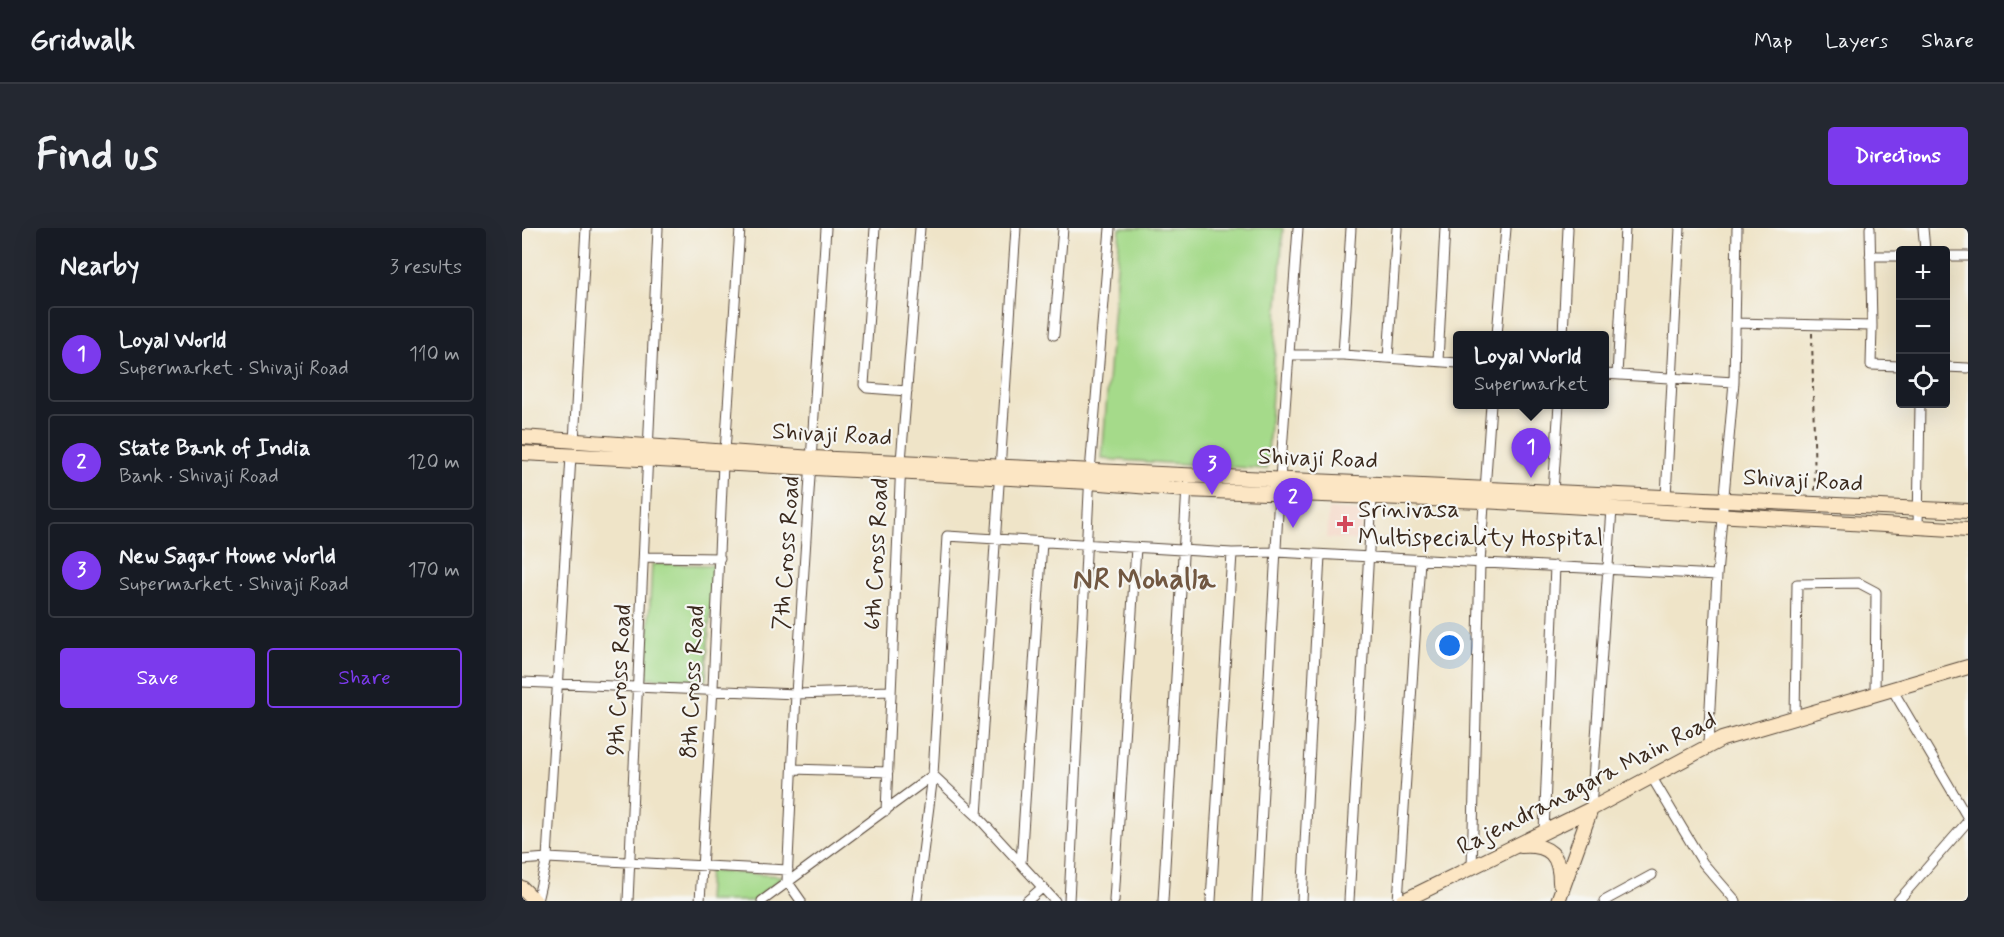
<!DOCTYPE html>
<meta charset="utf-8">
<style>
:root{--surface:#171b24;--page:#242831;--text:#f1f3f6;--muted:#9ea1a6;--line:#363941;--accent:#7c3aed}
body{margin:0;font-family:Mynerve,sans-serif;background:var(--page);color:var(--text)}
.controls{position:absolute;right:18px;top:18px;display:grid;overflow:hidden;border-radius:6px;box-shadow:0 6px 24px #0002}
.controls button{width:54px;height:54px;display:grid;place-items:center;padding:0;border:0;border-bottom:2px solid var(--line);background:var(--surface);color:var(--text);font:30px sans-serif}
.you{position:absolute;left:928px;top:418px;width:21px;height:21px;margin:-15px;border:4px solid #fff;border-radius:50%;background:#1a73e8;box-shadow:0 0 0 9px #1a73e833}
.badge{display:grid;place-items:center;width:39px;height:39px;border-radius:50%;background:var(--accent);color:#fff;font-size:20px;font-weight:700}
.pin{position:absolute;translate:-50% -50px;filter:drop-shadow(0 2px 3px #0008)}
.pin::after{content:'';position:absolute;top:32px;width:21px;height:18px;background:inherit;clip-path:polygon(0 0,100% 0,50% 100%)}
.popup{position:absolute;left:931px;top:103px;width:156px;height:78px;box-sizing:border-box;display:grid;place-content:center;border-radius:6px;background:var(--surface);filter:drop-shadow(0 2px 4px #0005);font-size:20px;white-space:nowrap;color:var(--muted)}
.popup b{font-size:22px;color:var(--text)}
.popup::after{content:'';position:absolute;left:50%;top:100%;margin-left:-12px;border:12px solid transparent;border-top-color:var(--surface)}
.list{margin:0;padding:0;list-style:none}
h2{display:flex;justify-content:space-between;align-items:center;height:78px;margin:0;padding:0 24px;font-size:26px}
h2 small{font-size:20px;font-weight:400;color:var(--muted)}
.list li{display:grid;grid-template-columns:39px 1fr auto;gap:18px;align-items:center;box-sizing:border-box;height:96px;margin:0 12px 12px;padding:0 12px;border:2px solid var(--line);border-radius:6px}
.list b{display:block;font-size:22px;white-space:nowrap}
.list p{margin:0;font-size:20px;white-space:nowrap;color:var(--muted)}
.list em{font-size:20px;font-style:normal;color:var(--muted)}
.actions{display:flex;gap:12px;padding:18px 24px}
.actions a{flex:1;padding:14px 0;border:2px solid var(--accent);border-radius:6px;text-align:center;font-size:21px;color:var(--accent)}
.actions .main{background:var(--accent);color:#fff}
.icon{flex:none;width:33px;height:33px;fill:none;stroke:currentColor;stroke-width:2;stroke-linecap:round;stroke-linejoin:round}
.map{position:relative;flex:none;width:1446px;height:673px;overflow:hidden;border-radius:6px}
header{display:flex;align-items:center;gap:36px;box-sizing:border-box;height:84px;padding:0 30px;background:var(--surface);border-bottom:2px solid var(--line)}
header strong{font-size:28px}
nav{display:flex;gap:33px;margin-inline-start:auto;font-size:21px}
.intro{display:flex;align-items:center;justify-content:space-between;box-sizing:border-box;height:144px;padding:0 36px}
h1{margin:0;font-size:42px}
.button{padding:15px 27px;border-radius:6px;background:var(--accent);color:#fff;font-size:21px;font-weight:700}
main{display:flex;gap:36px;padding:0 36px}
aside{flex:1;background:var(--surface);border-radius:6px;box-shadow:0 6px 24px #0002}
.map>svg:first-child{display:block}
</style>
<header>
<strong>Gridwalk</strong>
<nav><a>Map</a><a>Layers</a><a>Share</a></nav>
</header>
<div class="intro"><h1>Find us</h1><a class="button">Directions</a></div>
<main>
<aside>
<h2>Nearby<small>3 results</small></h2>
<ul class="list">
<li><span class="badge">1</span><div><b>Loyal World</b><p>Supermarket · Shivaji Road</p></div><em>110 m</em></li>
<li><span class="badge">2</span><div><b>State Bank of India</b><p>Bank · Shivaji Road</p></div><em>120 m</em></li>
<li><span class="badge">3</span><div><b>New Sagar Home World</b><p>Supermarket · Shivaji Road</p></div><em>170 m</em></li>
</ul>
<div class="actions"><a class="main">Save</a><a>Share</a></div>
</aside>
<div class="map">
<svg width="1446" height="673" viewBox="0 0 1446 673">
<rect width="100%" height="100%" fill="#f6f6f2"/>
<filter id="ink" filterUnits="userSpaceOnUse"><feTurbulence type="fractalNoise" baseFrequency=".0167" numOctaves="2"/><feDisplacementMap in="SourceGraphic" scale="12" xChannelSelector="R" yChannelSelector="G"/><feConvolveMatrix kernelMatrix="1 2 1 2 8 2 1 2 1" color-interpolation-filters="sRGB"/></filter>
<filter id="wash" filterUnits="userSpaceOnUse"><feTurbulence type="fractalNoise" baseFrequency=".008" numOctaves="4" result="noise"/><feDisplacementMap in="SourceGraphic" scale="24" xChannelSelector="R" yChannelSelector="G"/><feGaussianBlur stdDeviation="1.35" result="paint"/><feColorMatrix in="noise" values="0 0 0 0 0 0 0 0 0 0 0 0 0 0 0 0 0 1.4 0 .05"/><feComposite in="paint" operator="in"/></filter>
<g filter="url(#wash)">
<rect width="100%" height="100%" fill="#efe4c8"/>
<!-- built -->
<path fill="#f5d3c1" d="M807,281L841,283L839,313L805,310Z"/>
<!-- green -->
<path fill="#a5da8a" stroke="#708254" stroke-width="1.5" d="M598,0H761L745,241L580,231Z
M130,336L191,337L184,452L124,450Z
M187,643L262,648L230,673H185Z"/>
</g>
<g filter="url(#ink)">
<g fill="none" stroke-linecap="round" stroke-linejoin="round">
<!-- street casing -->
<g stroke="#564638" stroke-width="11">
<path id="street" d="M353,0L342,157L345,160L385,163
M494,0L455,588L533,673
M1348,0L1350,98
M1401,0L1403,22
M1348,28H1378
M1424,28H1446
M1213,95L1350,98L1349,137L1378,138
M532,107L541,0
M975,107L984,0
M1041,107L1046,0
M769,127H821L936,135
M821,127L829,0
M866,130L875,0
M916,133L923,0
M1424,139L1446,140
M1082,146L1212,154
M1095,147L1103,0
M52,214L64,0
M203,224L218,0
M1031,264L1037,176
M1144,269L1158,0
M1396,299L1398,176
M123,329L198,330
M0,454L274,466L368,463
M1370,461L1446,590
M1273,490L1275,356L1337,355L1354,364L1353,466
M1186,517L1195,347L1212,154L1215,0
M271,541L366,544
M1129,548L1181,635L1214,673
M1069,581L1090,281
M364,583L379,233L398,0
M1022,604L1033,338
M0,632L25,630L266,642
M499,635L520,314
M950,640L958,335L969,176
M265,653L274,466L304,0
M265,653L279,673
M395,671L411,547L425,308L710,325L754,324L1195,347
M15,673L25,630L49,228
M106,673L136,0
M178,673L191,460L201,236
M240,673L411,547L455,588
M505,673L521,659
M547,673L568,244L588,0
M592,673L614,319
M641,673L665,259
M689,673L710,325
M735,673L757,265L776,0
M780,673L798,327
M827,673L850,269
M876,673L898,333
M1082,673L1130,647
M1376,673L1446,593"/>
</g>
<!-- secondary casing -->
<g stroke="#564638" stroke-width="16">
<path id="secondary" d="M0,209L291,230L1446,283
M0,225L567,254L664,262L961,273L1446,302
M999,618C1028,616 1038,627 1038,655
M0,660L13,673
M881,673L1069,581L1200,511L1446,439
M1036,673L1069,581"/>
</g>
<!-- path -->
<path stroke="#564638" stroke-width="2" stroke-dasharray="4.5 4.5" stroke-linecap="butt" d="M1290,105L1293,264"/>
<!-- street -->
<use href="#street" stroke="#fff" stroke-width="9"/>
<!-- secondary -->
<use href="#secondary" stroke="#fce6c4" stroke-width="14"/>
</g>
</g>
<!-- markers -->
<path fill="#d1495b" stroke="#f6f6f2" stroke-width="2" d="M820 287h6v6h6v6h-6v6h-6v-6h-6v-6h6z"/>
<g text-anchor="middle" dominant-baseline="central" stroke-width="4.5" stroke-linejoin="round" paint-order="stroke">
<!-- street labels -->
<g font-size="24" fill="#3b2a1e" stroke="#f6f6f2">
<text transform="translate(310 207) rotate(3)">Shivaji Road</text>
<text transform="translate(796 231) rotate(2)">Shivaji Road</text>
<text transform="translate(1281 253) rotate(3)">Shivaji Road</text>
<text transform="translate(265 325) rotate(-86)">7th Cross Road</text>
<text transform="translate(355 326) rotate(-87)">6th Cross Road</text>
<text transform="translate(98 452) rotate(-87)">9th Cross Road</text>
<text transform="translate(171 454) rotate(-87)">8th Cross Road</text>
<text transform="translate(1065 556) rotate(-27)">Rajendranagara Main Road</text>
</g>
<!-- poi labels -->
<g font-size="24" fill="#3b2a1e" stroke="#f6f6f2" text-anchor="start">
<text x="836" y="282">Srinivasa<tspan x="836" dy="28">Multispeciality Hospital</tspan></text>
</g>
<!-- district labels -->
<g font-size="30" font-weight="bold" fill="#715741" stroke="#f6f6f2">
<text x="622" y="351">NR Mohalla</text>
</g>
</g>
</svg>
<div class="controls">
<button>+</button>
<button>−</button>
<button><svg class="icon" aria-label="locate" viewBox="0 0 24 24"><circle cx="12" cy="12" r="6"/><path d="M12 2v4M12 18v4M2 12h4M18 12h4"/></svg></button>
</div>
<div class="you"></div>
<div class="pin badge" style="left:1009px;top:250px">1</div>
<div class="popup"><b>Loyal World</b>Supermarket</div>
<div class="pin badge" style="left:771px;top:300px">2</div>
<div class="pin badge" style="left:690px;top:267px">3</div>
</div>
</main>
